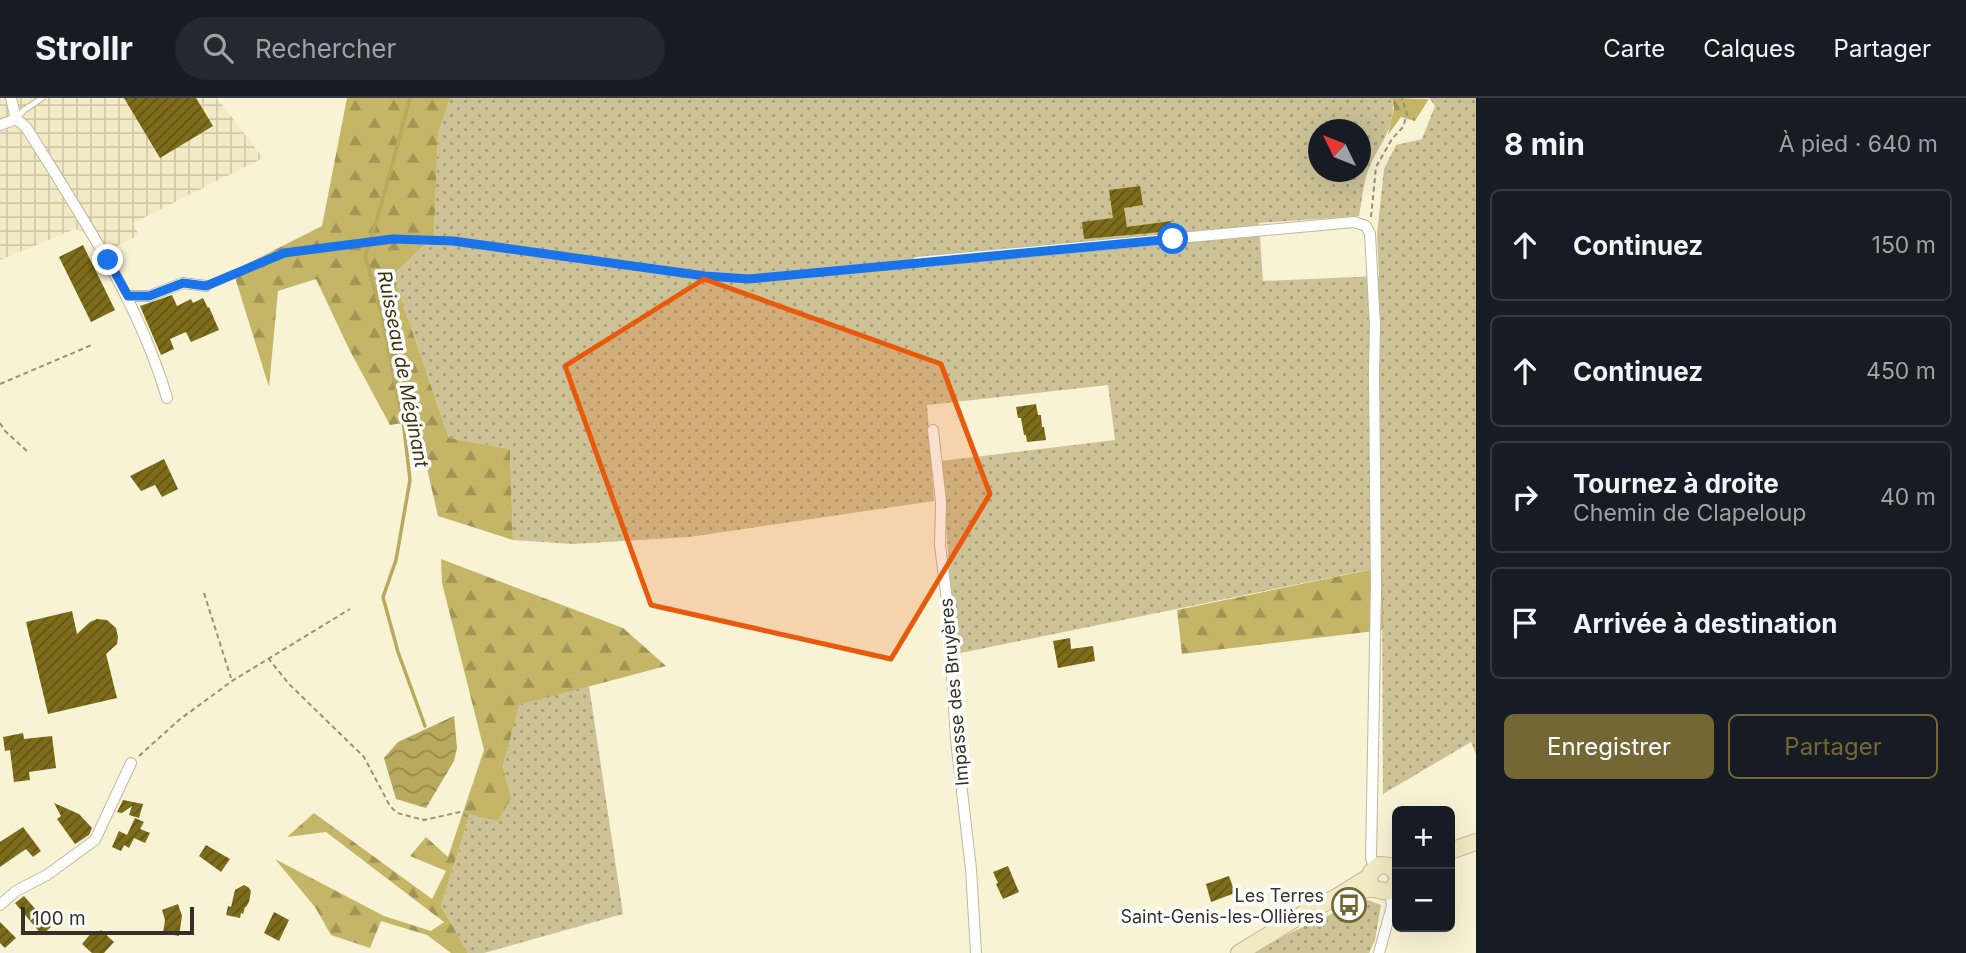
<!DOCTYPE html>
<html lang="fr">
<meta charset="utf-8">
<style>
:root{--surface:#171b24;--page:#242831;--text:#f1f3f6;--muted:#9ea1a6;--line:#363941;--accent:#736835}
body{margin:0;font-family:Inter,sans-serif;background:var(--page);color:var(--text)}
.controls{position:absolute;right:21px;bottom:21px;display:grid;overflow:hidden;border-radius:10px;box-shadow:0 7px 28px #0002}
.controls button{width:63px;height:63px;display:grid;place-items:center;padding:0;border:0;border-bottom:2px solid var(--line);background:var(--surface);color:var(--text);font:35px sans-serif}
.compass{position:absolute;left:1308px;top:21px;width:63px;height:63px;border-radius:50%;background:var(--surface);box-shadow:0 7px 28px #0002;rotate:313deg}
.scale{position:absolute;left:21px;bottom:18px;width:173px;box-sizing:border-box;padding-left:7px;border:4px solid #343227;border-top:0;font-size:19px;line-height:24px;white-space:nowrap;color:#343227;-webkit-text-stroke:5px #fff;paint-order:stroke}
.stop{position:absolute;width:21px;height:21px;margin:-16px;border:5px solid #1a73e8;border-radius:50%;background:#fff}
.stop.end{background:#1a73e8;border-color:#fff;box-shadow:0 2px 7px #0008}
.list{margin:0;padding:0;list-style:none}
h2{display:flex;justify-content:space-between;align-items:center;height:91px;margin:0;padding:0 28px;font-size:30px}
h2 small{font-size:23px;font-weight:400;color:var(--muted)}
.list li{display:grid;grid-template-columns:46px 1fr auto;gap:21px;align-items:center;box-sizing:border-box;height:112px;margin:0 14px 14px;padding:0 14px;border:2px solid var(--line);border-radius:10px}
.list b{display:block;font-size:26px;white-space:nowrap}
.list p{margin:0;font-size:23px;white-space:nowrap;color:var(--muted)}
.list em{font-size:23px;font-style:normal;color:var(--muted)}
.actions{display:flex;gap:14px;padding:21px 28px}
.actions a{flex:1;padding:16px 0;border:2px solid var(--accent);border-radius:10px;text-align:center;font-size:24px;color:var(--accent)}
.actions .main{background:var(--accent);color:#fff}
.icon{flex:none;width:38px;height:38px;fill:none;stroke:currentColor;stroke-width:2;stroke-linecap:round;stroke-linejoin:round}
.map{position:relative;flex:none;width:1476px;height:855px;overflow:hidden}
header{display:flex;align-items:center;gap:42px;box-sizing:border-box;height:98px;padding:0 35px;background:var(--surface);border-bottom:2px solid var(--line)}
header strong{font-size:33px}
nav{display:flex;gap:38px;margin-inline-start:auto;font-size:24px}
.search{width:490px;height:63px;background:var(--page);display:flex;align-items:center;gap:18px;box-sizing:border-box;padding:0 24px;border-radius:38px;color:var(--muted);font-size:26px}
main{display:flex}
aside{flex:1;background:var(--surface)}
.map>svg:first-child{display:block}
</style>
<header>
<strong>Strollr</strong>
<div class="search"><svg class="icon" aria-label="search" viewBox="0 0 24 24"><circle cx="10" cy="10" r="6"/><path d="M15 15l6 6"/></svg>Rechercher</div>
<nav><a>Carte</a><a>Calques</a><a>Partager</a></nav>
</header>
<main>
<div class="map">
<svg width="1476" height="855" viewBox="0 0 1476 855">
<defs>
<pattern id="industrial-grid" width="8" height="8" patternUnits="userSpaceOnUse" patternTransform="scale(1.75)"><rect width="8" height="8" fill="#f1eac5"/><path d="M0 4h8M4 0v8" fill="none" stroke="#cfc9a9"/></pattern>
<pattern id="grass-dots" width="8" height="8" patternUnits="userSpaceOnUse" patternTransform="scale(1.75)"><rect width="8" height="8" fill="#ccc296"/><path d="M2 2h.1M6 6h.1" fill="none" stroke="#a69e7a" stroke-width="1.8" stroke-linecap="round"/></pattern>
<pattern id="forest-firs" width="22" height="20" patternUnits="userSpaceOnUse" patternTransform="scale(1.75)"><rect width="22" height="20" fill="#c5b567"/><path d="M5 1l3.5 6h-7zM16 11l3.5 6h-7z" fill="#a19455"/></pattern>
<pattern id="water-waves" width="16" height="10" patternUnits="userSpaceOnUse" patternTransform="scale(1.75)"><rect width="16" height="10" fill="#b9a95c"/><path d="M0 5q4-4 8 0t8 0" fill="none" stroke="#978a4c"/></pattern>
<pattern id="building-hatch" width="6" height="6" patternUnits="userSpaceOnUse" patternTransform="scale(1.75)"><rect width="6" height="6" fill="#7d6c1a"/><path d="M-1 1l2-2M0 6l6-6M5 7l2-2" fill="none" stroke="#625516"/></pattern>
</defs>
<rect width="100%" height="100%" fill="#f9f3d6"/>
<!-- industrial -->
<path fill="url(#industrial-grid)" d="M0,0H217L263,60L133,125L139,137L101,156L88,135L75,131L0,162Z"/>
<!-- grass -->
<path fill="url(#grass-dots)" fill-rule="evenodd" d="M450,0H1392C1397,29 1380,44 1370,68C1363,83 1362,103 1359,118L1259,125L1263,183L1379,178L1377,136L1384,71L1396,47L1422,41L1435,8L1429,0H1476V656L1471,644L1383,696L1382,469L956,556L941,363L1115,342L1108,287L927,307L934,403L689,439L573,446L513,442L510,351L449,340L393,177L434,138L438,36ZM1318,32H1360V74H1318Z
M589,588L623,816L484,855H468L441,808L470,716L511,700L503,668L518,607Z
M1368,802L1381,807L1375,842L1369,855H1253C1290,834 1328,816 1368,802Z"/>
<!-- forest -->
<path fill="url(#forest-firs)" d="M347,0H450L438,36L434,138L393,177L449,340L510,351L513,442L438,418L416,323L390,327L350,253L316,181L278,193L269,289L233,173L322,128Z
M1392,0L1429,1L1415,23L1401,19L1388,37L1394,10Z
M441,461L623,530L666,568L519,607L503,668L511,700L498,723L470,716L441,808L468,855H451L427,837L381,823L370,850L331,837L315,809L275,761L384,818L431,833L444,824L326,734L287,739L314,715L432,801L446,773L410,758L426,739L448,759L484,652L442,485Z
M1383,469V532L1182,556L1177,512Z"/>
<!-- water -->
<path fill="url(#water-waves)" d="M454,618L457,650L454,663L426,710L396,701L384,660L398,644Z"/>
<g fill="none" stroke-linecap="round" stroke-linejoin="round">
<!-- stream -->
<path stroke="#b9a95c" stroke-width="3.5" d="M410,0L380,111L365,158L381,214L404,330L410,382L396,462L383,499L398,554L425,628"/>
</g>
<!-- building -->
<path fill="url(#building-hatch)" d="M124,0H196L213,28L160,60Z
M1140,88L1143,107L1124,110L1127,129L1171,123L1172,133L1084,141L1082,124L1113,120L1109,92Z
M83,147L115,212L91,224L59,159Z
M172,197L177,208L191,201L193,205L203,200L208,210L209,209L219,232L191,244L186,234L170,241L174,251L161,257L140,208Z
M1036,306L1038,317H1041L1042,329H1044L1046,342L1027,344L1026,337H1024L1021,320H1018L1016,309Z
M164,361L178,391L162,399L155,387L141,393L130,378Z
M72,513L77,536L90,524L97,521L107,522L116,530L118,539L117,546L106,556L117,600L48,616L26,524Z
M1070,540L1071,551L1093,548L1095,563L1058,570L1053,543Z
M23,635L24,641L52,638L56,670L29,674L30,682L14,684L10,652L5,653L3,639Z
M123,702L143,706L139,720L129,717L132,708L122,715L117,714Z
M54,705L79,716L92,730L89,737L75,746L57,721L61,718Z
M135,720L144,724L140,731L150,735L145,745L134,740L129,750L124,747L121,753L112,749L119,733L127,737Z
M23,729L41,753L33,759L26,751L0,769V744Z
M206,747L230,761L221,774L199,758Z
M1008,768L1019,794L1003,801L996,786L998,785L993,774Z
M1229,778L1235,795L1211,804L1206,786Z
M244,787L248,789L251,793L249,804L246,809H245L243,816L241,815L240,820L226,817L228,808L231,809L235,792Z
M24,798L51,829L42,837L15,805Z
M178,806L182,818L179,838L163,835L165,822L162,812Z
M274,814L289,822L279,843L264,835Z
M0,824L16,840L5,850L0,845Z
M101,832L114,844L104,855H92L82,846L92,834L96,837Z"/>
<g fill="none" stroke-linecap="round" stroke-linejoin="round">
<!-- service casing -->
<g stroke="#beb99d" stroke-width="7">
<path id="service" d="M16,21L24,12L42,0"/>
</g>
<!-- minor casing -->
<g stroke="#beb99d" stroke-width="12">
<path id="minor" d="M11,0L16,21
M16,21L26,29C80,116 138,201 167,300
M0,27L16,21
M917,164L1354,124L1366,128L1370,136L1375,227L1374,274L1376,490L1371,760L1374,769
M128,198H149L183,185L206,188
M933,332L941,404L940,447L948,511L956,642L971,771L976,855
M0,807L16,793L47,777L95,742L131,665
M1379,855L1392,808L1390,793"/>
</g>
<!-- secondary casing -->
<g stroke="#beb99d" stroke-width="18">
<path id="secondary" d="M1450,753L1476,744
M1372,788L1369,783L1371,774L1379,767L1390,768L1397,777
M1348,797C1355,796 1365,790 1372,791C1384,791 1388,800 1397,784
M1239,855L1308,813L1335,800L1369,779"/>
</g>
<!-- path -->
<path stroke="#95917d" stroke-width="2" stroke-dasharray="5 3.5" stroke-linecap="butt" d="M1371,119L1376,69L1392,41L1403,29L1407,16L1402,0
M215,184L284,154L393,141L453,143L705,178L749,181L906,165
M0,286L94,246
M0,325L4,332L29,355
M204,495L231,580
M268,560L289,586L364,659L390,708L397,715L424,722L460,714L471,721
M139,658L179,622L232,583L350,511"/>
<!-- service -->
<use href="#service" stroke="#fff" stroke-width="5"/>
<!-- minor -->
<use href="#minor" stroke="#fff" stroke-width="10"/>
<!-- secondary -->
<use href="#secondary" stroke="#f2eac2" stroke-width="16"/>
</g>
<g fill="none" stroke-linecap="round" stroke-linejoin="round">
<!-- route -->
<path stroke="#1a73e8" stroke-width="9" d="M108,162L128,198H149L183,185L206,188L284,155L393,141L453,143L705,178L749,181L1173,141"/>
</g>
<!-- marked area -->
<path fill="#e8590c" fill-opacity="0.2" stroke="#e8590c" stroke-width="5" stroke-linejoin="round" d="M704,181L941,266L990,396L891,561L651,507L565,268Z"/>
<!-- icons -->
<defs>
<g id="bus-ring" transform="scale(1.75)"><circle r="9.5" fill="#fff" stroke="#736835" stroke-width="1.5"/><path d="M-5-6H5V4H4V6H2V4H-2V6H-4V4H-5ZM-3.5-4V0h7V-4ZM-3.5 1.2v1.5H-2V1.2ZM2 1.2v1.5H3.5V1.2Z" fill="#736835"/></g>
</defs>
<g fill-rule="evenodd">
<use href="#bus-ring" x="1349" y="807"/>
</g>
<g text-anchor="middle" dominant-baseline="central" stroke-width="7" stroke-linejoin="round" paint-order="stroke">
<!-- street labels -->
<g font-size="18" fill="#343227" stroke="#fff">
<text transform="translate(954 594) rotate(-95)">Impasse des Bruyères</text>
</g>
<!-- poi labels -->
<g font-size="18" fill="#343227" stroke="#fff" text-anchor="end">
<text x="1324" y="797">Les Terres<tspan x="1324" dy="21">Saint-Genis-les-Ollières</tspan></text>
</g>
<!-- water labels -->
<g font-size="19" font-style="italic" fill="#3a3310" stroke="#fff">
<text transform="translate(403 271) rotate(79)">Ruisseau de Méginant</text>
</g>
</g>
</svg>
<div class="controls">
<button>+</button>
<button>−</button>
</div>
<svg class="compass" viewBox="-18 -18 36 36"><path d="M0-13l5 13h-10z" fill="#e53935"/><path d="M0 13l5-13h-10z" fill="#9ea1a6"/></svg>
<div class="scale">100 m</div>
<div class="stop" style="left:1173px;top:141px"></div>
<div class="stop end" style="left:108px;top:162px"></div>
</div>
<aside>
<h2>8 min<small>À pied · 640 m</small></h2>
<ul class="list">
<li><svg class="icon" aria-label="ahead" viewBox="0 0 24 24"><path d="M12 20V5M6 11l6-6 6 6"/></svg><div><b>Continuez</b></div><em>150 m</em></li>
<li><svg class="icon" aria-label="ahead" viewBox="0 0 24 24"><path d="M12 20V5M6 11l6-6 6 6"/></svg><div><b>Continuez</b></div><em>450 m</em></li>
<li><svg class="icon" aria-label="right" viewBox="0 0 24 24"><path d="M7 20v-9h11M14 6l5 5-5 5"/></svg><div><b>Tournez à droite</b><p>Chemin de Clapeloup</p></div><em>40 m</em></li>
<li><svg class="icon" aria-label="arrive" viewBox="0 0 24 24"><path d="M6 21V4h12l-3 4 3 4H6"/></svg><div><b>Arrivée à destination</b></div></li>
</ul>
<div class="actions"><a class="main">Enregistrer</a><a>Partager</a></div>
</aside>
</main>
